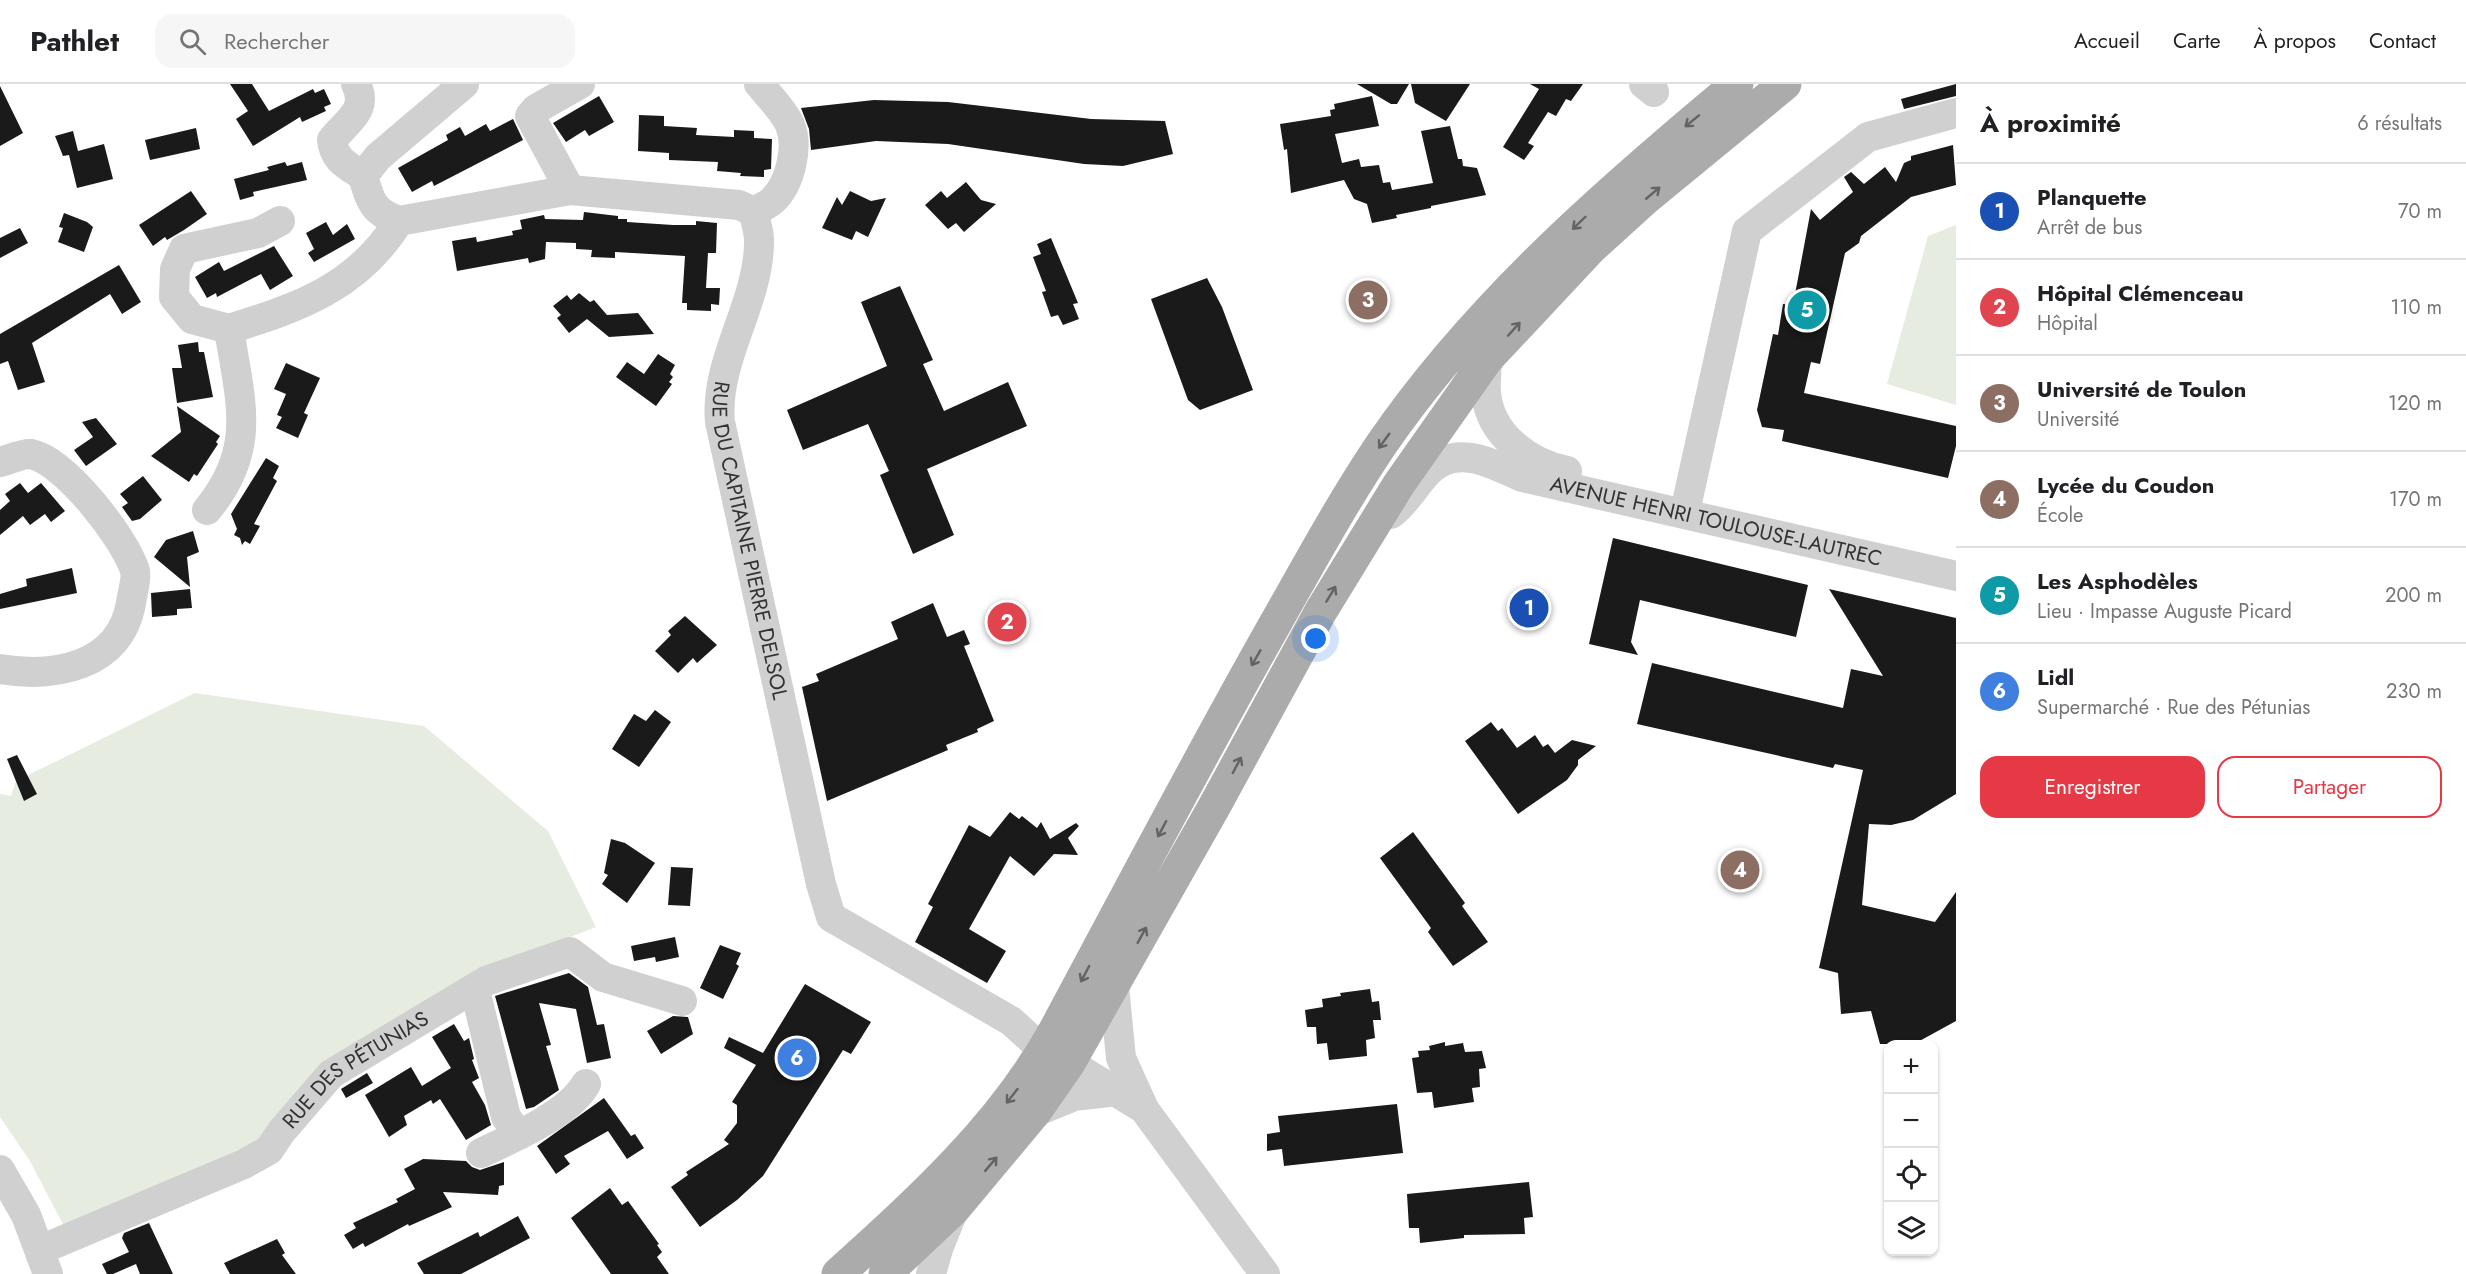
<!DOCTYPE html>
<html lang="fr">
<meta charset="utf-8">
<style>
:root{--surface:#fff;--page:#f6f6f6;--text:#202124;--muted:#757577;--line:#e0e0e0;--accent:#e63946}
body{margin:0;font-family:Jost,sans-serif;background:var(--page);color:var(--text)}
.controls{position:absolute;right:18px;bottom:18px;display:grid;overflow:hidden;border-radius:12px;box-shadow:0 2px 4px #0004}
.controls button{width:54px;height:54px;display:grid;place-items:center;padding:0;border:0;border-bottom:2px solid var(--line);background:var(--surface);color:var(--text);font:30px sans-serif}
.you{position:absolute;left:1316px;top:555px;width:21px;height:21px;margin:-15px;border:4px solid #fff;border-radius:50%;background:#1a73e8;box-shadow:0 0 0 9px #1a73e833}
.badge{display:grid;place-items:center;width:39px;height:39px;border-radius:50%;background:var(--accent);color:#fff;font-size:20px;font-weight:700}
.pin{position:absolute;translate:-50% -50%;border:3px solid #fff;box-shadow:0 2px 6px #0006}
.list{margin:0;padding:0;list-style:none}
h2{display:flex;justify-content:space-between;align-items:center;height:78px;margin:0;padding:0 24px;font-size:26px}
h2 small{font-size:20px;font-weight:400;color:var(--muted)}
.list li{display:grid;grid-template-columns:39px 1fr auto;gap:18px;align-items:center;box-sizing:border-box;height:96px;padding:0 24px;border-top:2px solid var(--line)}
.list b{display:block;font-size:22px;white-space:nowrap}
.list p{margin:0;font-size:20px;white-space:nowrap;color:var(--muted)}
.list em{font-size:20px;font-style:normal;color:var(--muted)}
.actions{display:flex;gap:12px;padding:18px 24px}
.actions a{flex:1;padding:14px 0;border:2px solid var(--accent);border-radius:18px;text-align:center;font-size:21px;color:var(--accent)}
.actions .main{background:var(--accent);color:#fff}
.icon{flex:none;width:33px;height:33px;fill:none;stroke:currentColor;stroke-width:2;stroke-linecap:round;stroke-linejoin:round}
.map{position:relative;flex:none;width:1956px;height:1190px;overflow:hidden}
header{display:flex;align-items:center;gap:36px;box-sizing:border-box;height:84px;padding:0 30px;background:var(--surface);border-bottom:2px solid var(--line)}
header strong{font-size:28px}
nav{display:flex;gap:33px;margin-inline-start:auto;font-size:21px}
.search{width:420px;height:54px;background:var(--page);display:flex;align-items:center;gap:15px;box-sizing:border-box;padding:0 21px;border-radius:18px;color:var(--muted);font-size:22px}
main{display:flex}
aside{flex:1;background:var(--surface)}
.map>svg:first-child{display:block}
</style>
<header>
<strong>Pathlet</strong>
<div class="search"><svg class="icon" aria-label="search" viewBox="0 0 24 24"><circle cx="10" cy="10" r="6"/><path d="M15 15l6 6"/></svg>Rechercher</div>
<nav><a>Accueil</a><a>Carte</a><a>À propos</a><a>Contact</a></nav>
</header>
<main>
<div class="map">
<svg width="1956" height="1190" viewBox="0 0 1956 1190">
<rect width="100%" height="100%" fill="#fff"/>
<!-- green -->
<path fill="#e6ecdf" d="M1956,141V321L1887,300L1928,152Z
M195,609L424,642L548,747L596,843L479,889L258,1064L65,1144L30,1077L0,1033V710L11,712L16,697Z"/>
<!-- building -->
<path fill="#1a1a1a" d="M230,0H252L269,27L313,5L315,9L324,5L331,20L324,23L326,27L302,38L300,33L253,62L236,35L248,27Z
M1357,0H1409L1397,20H1391Z
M1411,0H1470L1446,37L1415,19Z
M1530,0H1583L1571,17L1566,15L1556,32L1548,28L1528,59L1534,62L1524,76L1503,63L1539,5Z
M1956,0V12L1904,25L1901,15Z
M0,2L23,49L0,62Z
M599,12L614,38L589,52L585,46L566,58L553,39Z
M1372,12L1379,42L1335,50L1342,79L1359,75L1361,83L1379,81L1383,99L1390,98L1392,106L1433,99L1421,47L1450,42L1458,75H1462L1463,82L1477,84L1486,111L1431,122V124L1396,131L1397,134L1372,139L1367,120L1354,115L1344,96L1291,109L1287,65L1284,66L1280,40L1331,32L1330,26L1335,25L1334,20Z
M874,16L948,18L1091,35L1165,37L1173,70L1123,82L1084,80L948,60L876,57L811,66L809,45L801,24Z
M639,31L664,32V42L697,44L696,51L734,53V46L754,47V54L772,55L771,85L764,86V93L740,92L741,89L717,87L718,78L669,76V69L638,67Z
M513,35L523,56L434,102L432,97L412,108L398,84L448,56L446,51L460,43L465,52L486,40L490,47Z
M196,44L200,65L150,76L145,56Z
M73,47L78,67L104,60L113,95L77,104L69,71L63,72L55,52Z
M1953,61L1956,101L1911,113L1861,152L1859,159L1845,169L1820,280L1811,278L1804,309L1956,342V362L1948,394L1782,357L1784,346L1762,343L1757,326L1773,250L1778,251L1783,220L1793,221L1811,125L1820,136L1853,108L1844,93L1851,88L1864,100L1885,83L1896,98L1904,79L1911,76V72Z
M285,78L287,82L302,78L307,96L253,108L254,112L240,116L234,95L269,86L267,83Z
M966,98L981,116L996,120L964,148L956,139L948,145L925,121L941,107L947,114Z
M191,107L207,130L184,146L167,156L165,153L153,162L139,141Z
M850,107L871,117L886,114L868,153L856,147L852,156L822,144L837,113L842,121Z
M584,128L618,132V135H627V138L673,141H696V137L717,139L716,169H708L706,204H720L719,221L711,220V227L687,226V219H682L685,172L615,168V174L591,173L592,166L576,165V159L546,158L545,175L529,179L528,174L457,187L452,157L476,153L477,158L513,151L512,147L522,145L520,136L544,131L545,135L583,136Z
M64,129L87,138L93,143L84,168L58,158L63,144L59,143Z
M326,138L333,151L347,140L355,155L314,178L308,169L314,165L306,149Z
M20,144L28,159L0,174V154Z
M1051,154L1078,219L1073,220L1079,235L1063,241L1058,231L1051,233L1042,208L1046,207L1033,173L1041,170L1037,160Z
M274,162L293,192L270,206L261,190L217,213L216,209L207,214L195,193L219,178L224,187Z
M119,181L141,218L122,230L110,210L32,259L45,298L18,306L8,277L0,280V250Z
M1207,194L1222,223L1253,306L1200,326L1188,316L1151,215Z
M900,202L933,276L923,280L944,327L1008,298L1027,342L927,385L954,451L913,470L880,391L889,387L868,340L803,366L787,326L887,282L861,218Z
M579,209L590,218L594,216L607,231L638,229L654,250L609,253L587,235L569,249L557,234L561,231L553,222L567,211L571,216Z
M198,258L199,268H204L213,313L177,319L172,284H182L178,261Z
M658,270L675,281L670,290L673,293L669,298L672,300L656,322L616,293L627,278L644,290Z
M286,279L320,294L304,329L308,331L298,354L276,344L282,333L277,331L286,310L274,305Z
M177,322L220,352L216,358L218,360L197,392L194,390L189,398L151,372L181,348Z
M96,334L117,360L86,382L74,366L93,353L82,338Z
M266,374L279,382L273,394L277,397L254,440L260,442L250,460L245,457L242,461L240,454L234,451L237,445L231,430Z
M143,392L162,416L140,435L132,437L122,423L128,419L120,410Z
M20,399L28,409L41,399L65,427L51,438L45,430L30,441L23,432L0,451V426L10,417L5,410Z
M193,447L199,468L187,473L190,503L154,473L166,456Z
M1613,454L1808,501L1796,553L1640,516L1631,558L1638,571L1589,560Z
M72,484L77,509L0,525V510L27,502L26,495Z
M190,505L192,524L177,525V531L152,533L151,509Z
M1829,505L1956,534V710L1913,736L1891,741L1869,740L1862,821L1935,838L1956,808V937L1914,960H1880L1871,927L1841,930L1838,889L1819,884L1863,686L1835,680L1833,684L1637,640L1652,579L1843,624L1851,585L1883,592Z
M933,519L947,553L964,546L970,560L964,562L994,637L977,645L978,648L946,661L948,666L827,717L802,603L819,597L816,590L898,555L891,538Z
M685,532L717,561L697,579L693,574L678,589L655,567L671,551L668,547Z
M655,626L671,638L639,683L612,665L634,630L646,637Z
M1491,638L1498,647L1502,644L1517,664L1535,651L1543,663L1548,660L1555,669L1572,656L1596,662L1578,676V681L1567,696L1518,730L1465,657Z
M17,671L37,710L24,717L7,675Z
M1010,728L1019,735L1022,732L1037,744L1041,738L1050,755L1076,739L1079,742L1068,754L1078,771L1054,770L1034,792L1010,772L969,845L1006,867L987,899L915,858L933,823L928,820L969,741L990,753Z
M1413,748L1465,819L1462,822L1488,858L1453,882L1428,848L1431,844L1380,774Z
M611,755L625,759L655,779L627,819L602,800L608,791L604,789Z
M671,783L693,784L690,822L668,821Z
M675,853L679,873L656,878L655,873L634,877L631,862Z
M720,861L741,869L736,880L739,882L723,915L700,904Z
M569,889L588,903L597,941L604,940L611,974L587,979L576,925L539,919L551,961L546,962L559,1006L534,1023L526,1025L495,912Z
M805,900L871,938L851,970L843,966L763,1092L737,1116L700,1143L671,1103L688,1091L686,1088L729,1060L724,1056L737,1039V1021L732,1018L756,981L724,964L729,953L763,969Z
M1370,905L1372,918L1379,917L1381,936H1373L1375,954L1366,956L1367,972L1329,976L1327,959L1317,960L1316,943H1307L1305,926L1323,923L1322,915L1341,912L1340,909Z
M673,932L688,933L693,950L661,970L647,947Z
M454,940L464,957L469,954L474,975L472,976L479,994L472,998L485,1021L491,1041L466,1056L440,1015L433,1020L431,1016L404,1032L407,1041L389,1053L365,1011L411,983L422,1002L451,984L432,953Z
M1445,958V962L1463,959L1465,968L1482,967L1486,984L1479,985L1480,1003L1472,1004L1474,1018L1434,1024L1432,1008L1417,1009L1412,974L1419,973L1418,967L1430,966L1429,962Z
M367,989L373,999L346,1014L341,1005Z
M604,1014L631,1052L635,1050L644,1064L627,1075L608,1047L564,1072L570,1080L556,1090L537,1062Z
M1397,1020L1403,1069L1284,1082L1282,1065L1267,1067V1050L1280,1048L1278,1032Z
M423,1075L466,1077L472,1083L480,1086L504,1078V1101L499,1102L498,1111L443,1108L452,1123L409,1142L408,1140L365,1163L363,1159L353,1165L344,1151L356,1144L353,1139L398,1118L396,1115L415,1105L404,1085Z
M1529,1098L1533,1133L1524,1134L1525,1150L1464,1151V1154L1420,1159L1419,1144H1409L1407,1110Z
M610,1104L622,1121L628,1117L659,1160L657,1161L662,1168L657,1173L669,1190H611L571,1134Z
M518,1132L530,1154L461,1190H424L417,1179L478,1148L480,1153Z
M149,1139L173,1190H140L136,1180L113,1190H107L102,1180L129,1168L122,1154L124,1149Z
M277,1155L285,1169L282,1171L296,1190H230L224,1179Z"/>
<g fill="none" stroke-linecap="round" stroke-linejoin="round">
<!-- minor -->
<g stroke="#d0d0d0" stroke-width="30">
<path d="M356,0C369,26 348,36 332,56C334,76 347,81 363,92"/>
<path d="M1644,0L1654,8"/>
<path d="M570,106L530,32L536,25L580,0"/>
<path d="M754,128C760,124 768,121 773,116C790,100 799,63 790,41C784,27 769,12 759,0"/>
<path d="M399,137C373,128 370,117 363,92L378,73L464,0"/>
<path id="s1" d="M229,245C300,223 358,203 399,137L570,106L739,121L754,128C755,137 759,147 759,156C760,218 714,276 720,338L821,800L831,833L1011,937L1032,956L1144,1025"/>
<path d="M229,245L192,235L174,213L175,185L184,165L258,149L280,137"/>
<path d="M1487,275C1487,285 1485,297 1486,308C1489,350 1528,379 1567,387"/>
<path d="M0,378C9,376 22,369 31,370C65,377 125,454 135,487C137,495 132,510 131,519C120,583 54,594 0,585"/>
<path d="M1688,414L1747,147L1868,53L1956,29"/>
<path d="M207,426C258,364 240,317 229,245"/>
<path id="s2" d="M1391,430C1407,418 1415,401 1429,387C1457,359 1493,380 1522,393L1956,492"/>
<path d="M1114,902L1121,974L1144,1025L1265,1190"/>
<path d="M475,906L506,1033L519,1051"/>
<path d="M1035,1028L1074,1012L1117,1007"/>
<path d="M481,1069C513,1054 569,1030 586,1000"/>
<path d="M0,1086L26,1131L48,1190"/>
<path id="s3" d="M40,1166L244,1080L269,1066L281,1048L331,990L486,897L570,868L603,893L682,917"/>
<path d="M931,1190L938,1165L954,1125"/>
</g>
<!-- major -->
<path stroke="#ababab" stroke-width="33" d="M838,1190C919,1117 1002,1042 1055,946C1128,810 1199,674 1275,540C1309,480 1342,419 1381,361C1476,222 1608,107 1737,0
M885,1190L954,1125L1035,1028L1069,979L1214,723L1321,527L1399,400L1487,275L1591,164L1645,115L1785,0"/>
</g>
<!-- one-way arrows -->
<defs><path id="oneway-shaft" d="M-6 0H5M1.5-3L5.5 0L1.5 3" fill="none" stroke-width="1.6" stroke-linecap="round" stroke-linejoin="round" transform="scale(1.5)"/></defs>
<g stroke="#636363">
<use href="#oneway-shaft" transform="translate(1692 37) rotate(141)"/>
<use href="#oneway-shaft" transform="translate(1653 109) rotate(-40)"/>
<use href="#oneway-shaft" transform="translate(1579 139) rotate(136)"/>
<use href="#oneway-shaft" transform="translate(1514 245) rotate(-48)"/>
<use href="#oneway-shaft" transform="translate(1384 357) rotate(126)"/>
<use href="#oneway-shaft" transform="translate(1331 510) rotate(-59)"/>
<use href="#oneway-shaft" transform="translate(1256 574) rotate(120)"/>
<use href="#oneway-shaft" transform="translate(1237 681) rotate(-62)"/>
<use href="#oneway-shaft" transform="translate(1162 745) rotate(118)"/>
<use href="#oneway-shaft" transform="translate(1142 851) rotate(-61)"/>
<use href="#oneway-shaft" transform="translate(1085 890) rotate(118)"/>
<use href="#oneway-shaft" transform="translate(1012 1012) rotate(128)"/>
<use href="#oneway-shaft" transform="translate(991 1080) rotate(-50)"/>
</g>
<g text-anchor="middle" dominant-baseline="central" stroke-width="6" stroke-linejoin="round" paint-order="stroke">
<!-- street labels -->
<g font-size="21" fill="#333" stroke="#fff">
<text stroke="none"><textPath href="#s2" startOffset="357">AVENUE HENRI TOULOUSE-LAUTREC</textPath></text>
<text stroke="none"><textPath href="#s1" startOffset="904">RUE DU CAPITAINE PIERRE DELSOL</textPath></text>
<text stroke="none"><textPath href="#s3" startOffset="370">RUE DES PÉTUNIAS</textPath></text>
</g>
</g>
</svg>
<div class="controls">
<button>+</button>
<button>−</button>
<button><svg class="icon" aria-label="locate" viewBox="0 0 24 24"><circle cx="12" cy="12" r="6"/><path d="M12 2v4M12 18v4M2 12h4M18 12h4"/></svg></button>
<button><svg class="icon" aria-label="layers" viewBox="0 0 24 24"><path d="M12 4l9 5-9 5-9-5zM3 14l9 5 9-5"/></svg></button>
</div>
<div class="you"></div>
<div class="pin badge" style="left:1529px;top:524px;background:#1a4fb4">1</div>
<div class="pin badge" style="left:1007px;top:538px;background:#e0444e">2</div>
<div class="pin badge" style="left:1368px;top:216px;background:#8d6e63">3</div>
<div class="pin badge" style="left:1740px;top:786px;background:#8d6e63">4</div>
<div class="pin badge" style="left:1807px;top:226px;background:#0f9aa8">5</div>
<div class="pin badge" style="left:797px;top:974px;background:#3f7fe0">6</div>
</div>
<aside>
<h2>À proximité<small>6 résultats</small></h2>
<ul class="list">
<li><span class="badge" style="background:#1a4fb4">1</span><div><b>Planquette</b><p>Arrêt de bus</p></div><em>70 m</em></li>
<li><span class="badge" style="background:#e0444e">2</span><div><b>Hôpital Clémenceau</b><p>Hôpital</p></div><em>110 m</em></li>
<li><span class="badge" style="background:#8d6e63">3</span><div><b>Université de Toulon</b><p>Université</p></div><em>120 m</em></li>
<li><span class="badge" style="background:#8d6e63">4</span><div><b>Lycée du Coudon</b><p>École</p></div><em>170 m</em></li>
<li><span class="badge" style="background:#0f9aa8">5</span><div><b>Les Asphodèles</b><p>Lieu · Impasse Auguste Picard</p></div><em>200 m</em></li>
<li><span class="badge" style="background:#3f7fe0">6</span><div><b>Lidl</b><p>Supermarché · Rue des Pétunias</p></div><em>230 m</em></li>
</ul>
<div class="actions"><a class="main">Enregistrer</a><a>Partager</a></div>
</aside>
</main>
